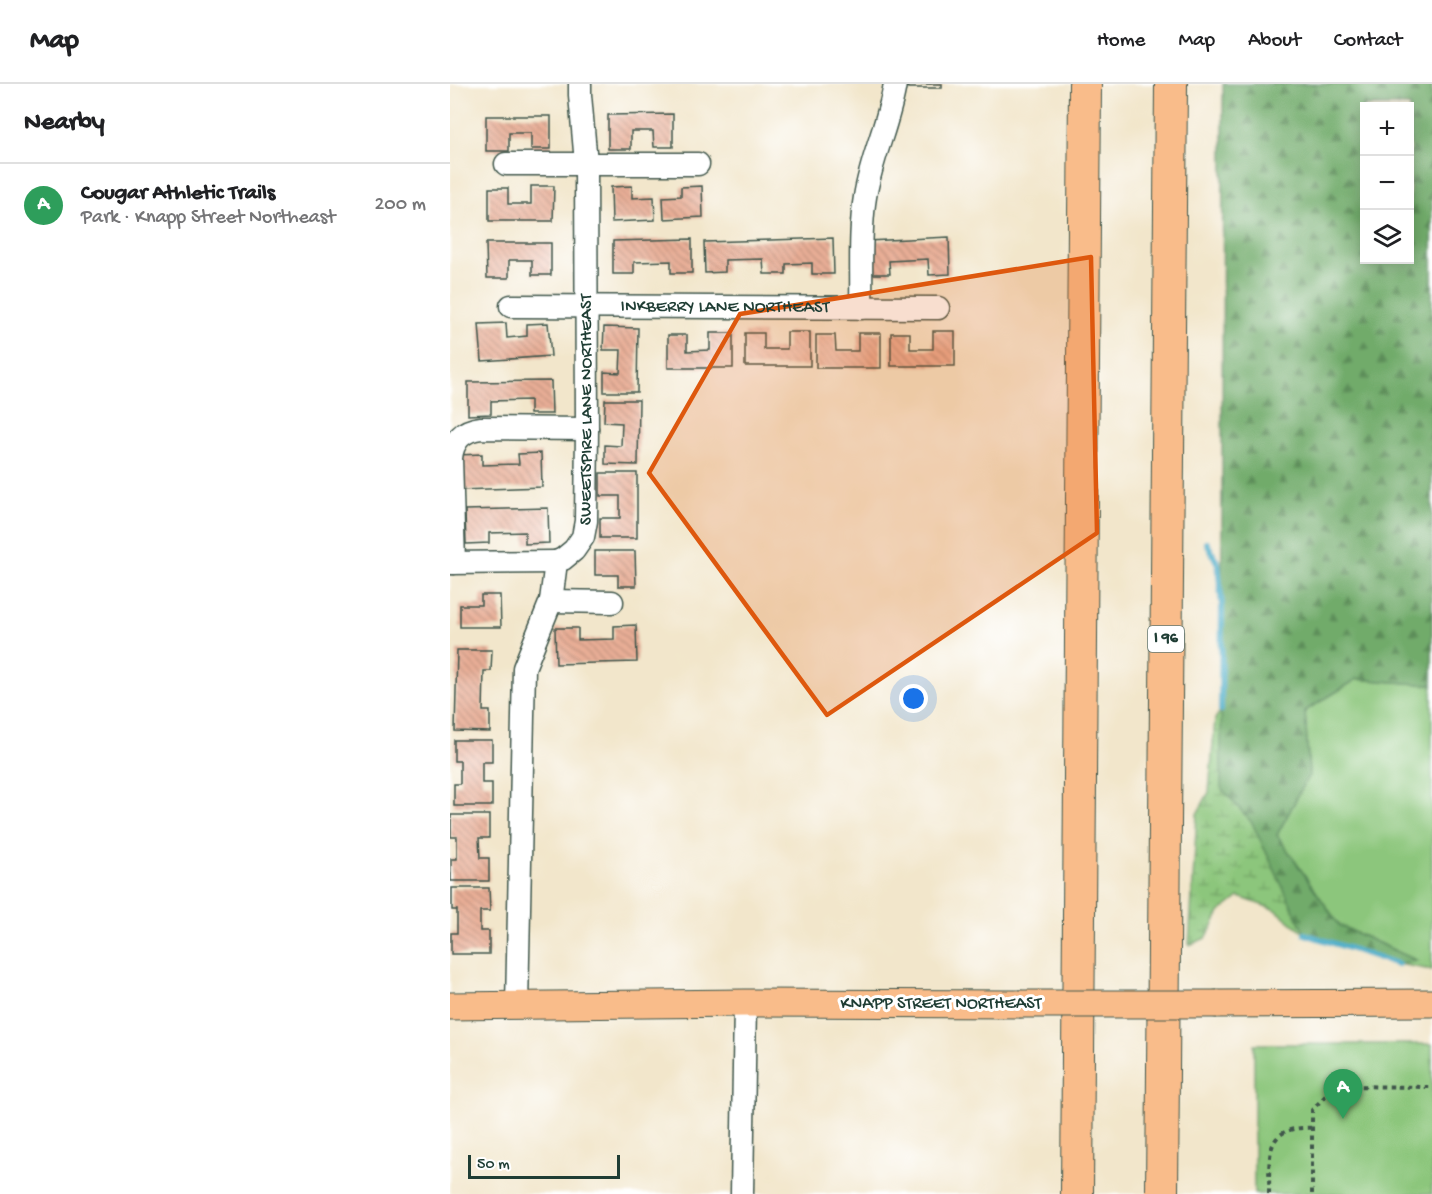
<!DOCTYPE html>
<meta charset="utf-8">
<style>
:root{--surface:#fff;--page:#f6f6f6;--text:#202124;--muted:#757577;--line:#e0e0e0;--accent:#1f6fb2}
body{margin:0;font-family:"Gochi Hand",sans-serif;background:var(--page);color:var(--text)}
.controls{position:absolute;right:18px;top:18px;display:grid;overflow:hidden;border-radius:0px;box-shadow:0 3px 15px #0003}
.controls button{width:54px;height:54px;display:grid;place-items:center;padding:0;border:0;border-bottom:2px solid var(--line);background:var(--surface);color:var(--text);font:30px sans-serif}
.scale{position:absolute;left:18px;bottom:15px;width:152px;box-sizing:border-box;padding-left:6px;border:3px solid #1f3d34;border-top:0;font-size:16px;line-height:21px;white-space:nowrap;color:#1f3d34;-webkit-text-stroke:4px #fff;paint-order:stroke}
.you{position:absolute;left:464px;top:615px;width:21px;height:21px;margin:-15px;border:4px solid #fff;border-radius:50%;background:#1a73e8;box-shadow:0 0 0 9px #1a73e833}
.badge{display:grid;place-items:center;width:39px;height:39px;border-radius:50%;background:var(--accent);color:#fff;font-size:20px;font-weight:700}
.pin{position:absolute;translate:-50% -50px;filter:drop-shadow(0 2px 3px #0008)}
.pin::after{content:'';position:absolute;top:32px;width:21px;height:18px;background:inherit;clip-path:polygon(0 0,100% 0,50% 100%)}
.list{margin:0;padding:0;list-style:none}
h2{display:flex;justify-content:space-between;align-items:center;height:78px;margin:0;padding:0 24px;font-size:26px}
h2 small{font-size:20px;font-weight:400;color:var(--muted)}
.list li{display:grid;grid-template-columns:39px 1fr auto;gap:18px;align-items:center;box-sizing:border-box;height:84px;padding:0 24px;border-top:2px solid var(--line)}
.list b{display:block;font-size:22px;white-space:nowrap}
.list p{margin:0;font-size:20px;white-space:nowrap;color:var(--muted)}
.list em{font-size:20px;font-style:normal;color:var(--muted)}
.icon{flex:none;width:33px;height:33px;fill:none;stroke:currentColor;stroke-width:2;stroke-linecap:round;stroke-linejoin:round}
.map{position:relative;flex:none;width:982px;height:1110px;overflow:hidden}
header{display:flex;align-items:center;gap:36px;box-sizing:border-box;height:84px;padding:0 30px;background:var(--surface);border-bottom:2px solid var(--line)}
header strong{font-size:28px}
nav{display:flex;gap:33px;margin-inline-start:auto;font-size:21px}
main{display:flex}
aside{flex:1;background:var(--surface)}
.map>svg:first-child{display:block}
</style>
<header>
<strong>Map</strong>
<nav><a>Home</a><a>Map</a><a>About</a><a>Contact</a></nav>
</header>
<main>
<aside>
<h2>Nearby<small></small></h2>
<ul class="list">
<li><span class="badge" style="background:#2e9e5b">A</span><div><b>Cougar Athletic Trails</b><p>Park · Knapp Street Northeast</p></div><em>200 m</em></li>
</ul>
</aside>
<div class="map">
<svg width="982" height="1110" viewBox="0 0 982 1110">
<defs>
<pattern id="forest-firs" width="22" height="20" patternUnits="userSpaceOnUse" patternTransform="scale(1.5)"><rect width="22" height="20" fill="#71ab6b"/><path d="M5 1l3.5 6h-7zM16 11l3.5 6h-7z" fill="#5c8c59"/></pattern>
<pattern id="wetland-marsh" width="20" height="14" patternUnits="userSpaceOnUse" patternTransform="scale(1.5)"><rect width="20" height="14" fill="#8cc67b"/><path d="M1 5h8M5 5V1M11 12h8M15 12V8" fill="none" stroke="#72a266"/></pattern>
<pattern id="building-back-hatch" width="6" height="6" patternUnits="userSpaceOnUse" patternTransform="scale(1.5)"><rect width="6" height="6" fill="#e9ae96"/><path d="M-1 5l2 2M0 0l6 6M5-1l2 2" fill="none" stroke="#bc8f7b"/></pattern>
</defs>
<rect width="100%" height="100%" fill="#fff"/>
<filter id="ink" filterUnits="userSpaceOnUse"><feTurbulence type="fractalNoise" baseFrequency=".0167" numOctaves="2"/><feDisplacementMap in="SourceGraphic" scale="12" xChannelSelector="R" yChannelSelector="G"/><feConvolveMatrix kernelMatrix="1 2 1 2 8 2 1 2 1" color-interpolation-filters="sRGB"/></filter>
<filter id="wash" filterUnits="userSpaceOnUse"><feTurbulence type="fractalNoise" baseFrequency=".008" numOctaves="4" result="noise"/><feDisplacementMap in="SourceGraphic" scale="24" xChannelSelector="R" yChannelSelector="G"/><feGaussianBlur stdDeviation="1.35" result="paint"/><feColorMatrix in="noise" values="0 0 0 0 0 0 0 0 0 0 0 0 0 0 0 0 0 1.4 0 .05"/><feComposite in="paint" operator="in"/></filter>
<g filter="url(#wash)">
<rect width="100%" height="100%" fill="#f2e6cb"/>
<!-- green -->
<path fill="#8cc67b" stroke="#568258" stroke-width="1.5" d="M907,595L982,601V886L948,880L966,876L889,841L827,751L859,691L855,627Z
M804,960H982V1110H804Z"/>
<!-- forest -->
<path fill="url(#forest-firs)" stroke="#487450" stroke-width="1.5" fill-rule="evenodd" d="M773,0H982V601L907,595L855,627L859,691L827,751L889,841L967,877L948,880L855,850L802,739L771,704ZM914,22H960V176H914Z"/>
<!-- wetland -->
<path fill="url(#wetland-marsh)" stroke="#568258" stroke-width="1.5" d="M771,626V704L802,739L855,850L826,826L789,813L771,827L756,854L739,861L747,730L759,708L765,635Z"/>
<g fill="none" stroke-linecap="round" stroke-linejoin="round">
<!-- stream -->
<path stroke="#46aac6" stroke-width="6" d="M757,459L768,480L772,522L771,626
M855,850L948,880"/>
</g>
<g id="blocks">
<!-- building -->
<path fill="url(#building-back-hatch)" d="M457,0H492V4H458Z
M223,30V63H204L203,47H181V65H158V31Z
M36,32H101V65H81V49H59V67H36Z
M81,102H104L103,137H39V104H58V120H81Z
M182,102V114L204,113L205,136L162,138L161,103Z
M252,102L253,133L214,135L213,113L231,112V103Z
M499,153L500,190L479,191L478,175L439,177L440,190H418L417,157Z
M383,154L384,190H362V179L336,180V190H314L313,175L275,176V188L255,189L254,158Z
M242,155V189H221V177L184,178V190H163V157Z
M36,159H101V191H82V176H59V194H37Z
M56,239L57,254L77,252V240L98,239L101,272L32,277L29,240Z
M154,243L188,244L187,308H154V288L170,289L171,266H153Z
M483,247H505V282H441V249H460V265H483Z
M337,248H360V282H295V249H314V265H337Z
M260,249H283V284H218V251H237V267L260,266Z
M408,249H431V284H366V251H385L386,267H408Z
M101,297L102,330H80V316L41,317V330L18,331V298Z
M155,316H189L188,381L155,380V361L171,362L172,339L154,338Z
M91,369L92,403L9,406L8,371L32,370V381L69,380L68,370Z
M150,389H187V454H150V434H170V412H150Z
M98,424L99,459L75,460V448L39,449V459L16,460L15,426Z
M145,467H185L186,502H168V491H145Z
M31,511H50L51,543H10V521H31Z
M186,541L187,578L106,580L105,544H128V556L164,555V542Z
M7,566H42L41,587H34L33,627H40V648L5,647Z
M4,656H42V678H32V699H42V722H4V700H10V677H4Z
M1,731H39V754H29L30,774H39V797H1V775H7V753H1Z
M2,804H39L40,827H30V847H39V870H1V849H7V826H2Z"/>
</g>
</g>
<g filter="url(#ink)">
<use href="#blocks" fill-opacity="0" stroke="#3f564b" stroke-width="1.5"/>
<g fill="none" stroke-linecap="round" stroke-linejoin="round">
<!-- minor casing -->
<g stroke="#3f564b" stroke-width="25">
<g id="minor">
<path d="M56,80H248"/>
<path id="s1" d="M61,222L488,224"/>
<path d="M411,224C412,188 409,149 415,113C421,74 439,39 445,0"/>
<path d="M0,479L106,478"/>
<path d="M4,479L1,374C3,356 13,346 31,344L137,345"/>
<path d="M101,517L162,518"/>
<path id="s2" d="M67,922L74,584L101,517L106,478L113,475L124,466L133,453L136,437L137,345L136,79L130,11V0"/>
<path d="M292,1110L295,919"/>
</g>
</g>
<!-- major casing -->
<g stroke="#3f564b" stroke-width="29">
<path id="major" d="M767,920L982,919
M0,922L295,919L569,920"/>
</g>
<!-- highway casing -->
<g stroke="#3f564b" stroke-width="34">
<path id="highway" d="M627,1110L635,0
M712,1110L721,0"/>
</g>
<!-- path -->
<path stroke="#3f564b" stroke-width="4" stroke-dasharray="4.5 4.5" stroke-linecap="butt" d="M819,1110C820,1070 813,1041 865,1044
M862,1110V1026L885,1002L982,1003"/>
<!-- minor -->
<use href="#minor" stroke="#fff" stroke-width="22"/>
<!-- major -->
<use href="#major" stroke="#f9bc8a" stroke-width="27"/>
<!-- highway -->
<use href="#highway" stroke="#f9bc8a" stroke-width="32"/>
<!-- major-bridge casing -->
<g stroke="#3f564b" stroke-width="29" stroke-linecap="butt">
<path id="major-bridge" d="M569,920H767"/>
</g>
<!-- major-bridge -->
<use href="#major-bridge" stroke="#f9bc8a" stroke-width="27"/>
</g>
</g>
<!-- marked area -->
<path fill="#de580e" fill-opacity="0.2" stroke="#de580e" stroke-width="4.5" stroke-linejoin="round" d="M641,173L647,449L377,631L199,389L290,230Z"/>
<g text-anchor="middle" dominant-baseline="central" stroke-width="6" stroke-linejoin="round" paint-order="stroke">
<!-- shield labels -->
<rect fill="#fff" stroke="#627771" stroke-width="1.5" x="698" y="542" width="36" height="26" rx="4.5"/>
<g font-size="16" font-weight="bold" fill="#1f3d34">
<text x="716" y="555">I 96</text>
</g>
<!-- street labels -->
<g font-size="18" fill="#1f3d34" stroke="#fff">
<text stroke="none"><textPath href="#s1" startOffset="214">INKBERRY LANE NORTHEAST</textPath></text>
<text stroke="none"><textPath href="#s2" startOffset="615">SWEETSPIRE LANE NORTHEAST</textPath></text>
<text x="491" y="920">KNAPP STREET NORTHEAST</text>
</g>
</g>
</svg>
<div class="controls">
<button>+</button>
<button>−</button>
<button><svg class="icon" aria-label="layers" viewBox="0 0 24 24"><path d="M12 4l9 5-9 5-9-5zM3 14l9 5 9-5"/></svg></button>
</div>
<div class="scale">50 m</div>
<div class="you"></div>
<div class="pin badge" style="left:893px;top:1035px;background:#2e9e5b">A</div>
</div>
</main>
